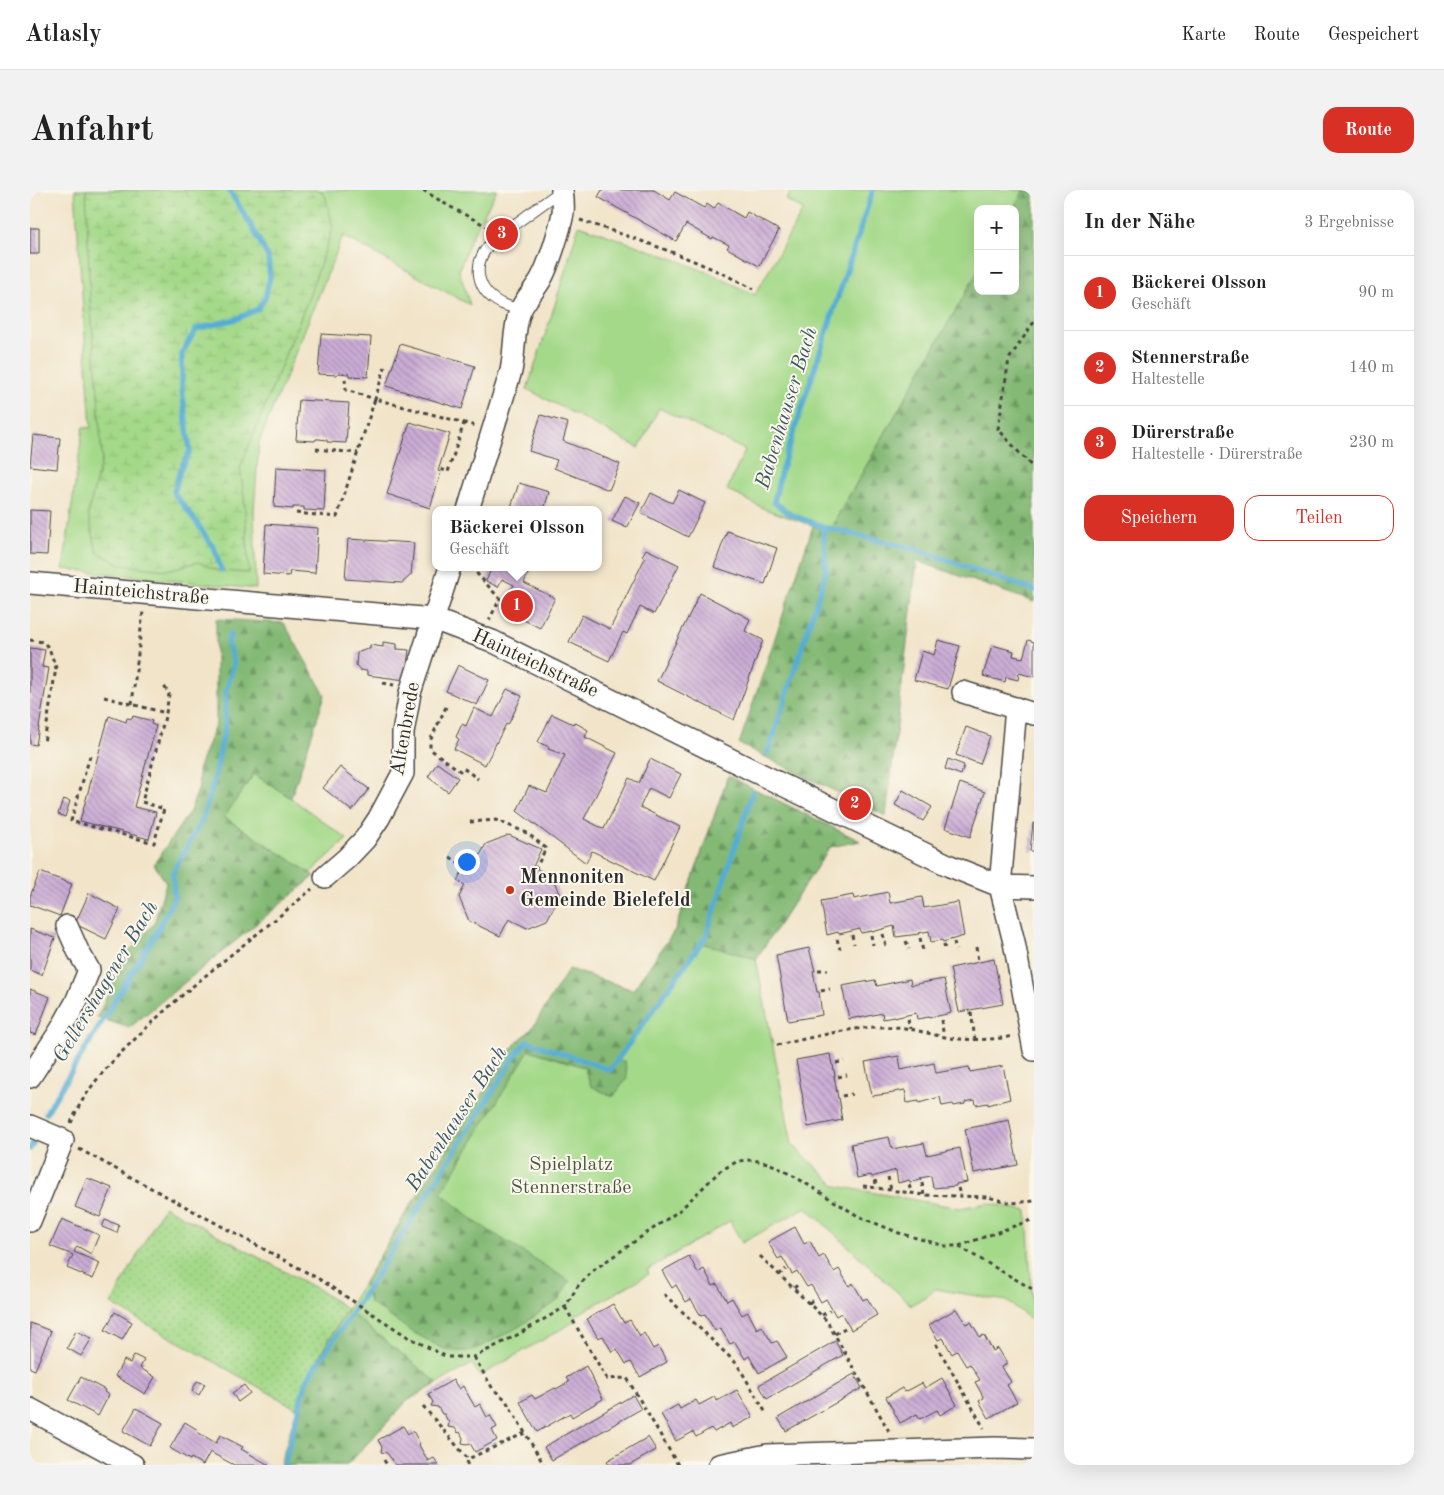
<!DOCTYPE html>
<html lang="de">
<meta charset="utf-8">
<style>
:root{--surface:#fff;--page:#f2f2f2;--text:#222;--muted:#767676;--line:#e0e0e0;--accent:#d93025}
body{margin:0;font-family:"Old Standard TT",serif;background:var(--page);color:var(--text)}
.controls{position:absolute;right:15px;top:15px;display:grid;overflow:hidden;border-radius:10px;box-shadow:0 5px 20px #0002}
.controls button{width:45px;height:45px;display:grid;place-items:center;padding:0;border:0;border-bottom:1px solid var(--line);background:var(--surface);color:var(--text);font:25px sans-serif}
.you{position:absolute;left:436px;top:671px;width:18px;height:18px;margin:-12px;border:4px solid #fff;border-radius:50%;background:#1a73e8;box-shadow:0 0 0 8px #1a73e833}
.badge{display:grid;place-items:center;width:32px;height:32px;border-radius:50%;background:var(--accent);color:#fff;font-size:16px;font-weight:700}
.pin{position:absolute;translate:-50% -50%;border:2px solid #fff;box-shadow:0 1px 5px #0006}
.popup{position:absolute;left:402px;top:316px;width:170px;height:65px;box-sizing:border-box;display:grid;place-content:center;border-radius:10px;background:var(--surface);filter:drop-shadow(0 1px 4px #0005);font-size:16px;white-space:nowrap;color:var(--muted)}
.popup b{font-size:19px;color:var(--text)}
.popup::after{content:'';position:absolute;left:50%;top:100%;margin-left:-10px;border:10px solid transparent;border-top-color:var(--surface)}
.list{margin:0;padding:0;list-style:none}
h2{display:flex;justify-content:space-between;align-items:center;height:65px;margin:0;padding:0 20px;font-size:21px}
h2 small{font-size:16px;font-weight:400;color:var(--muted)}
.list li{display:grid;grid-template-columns:32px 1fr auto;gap:15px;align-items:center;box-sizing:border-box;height:75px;padding:0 20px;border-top:1px solid var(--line)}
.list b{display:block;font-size:19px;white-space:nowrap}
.list p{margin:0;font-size:16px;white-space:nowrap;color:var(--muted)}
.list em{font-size:16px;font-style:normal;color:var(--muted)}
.actions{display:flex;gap:10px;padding:15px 20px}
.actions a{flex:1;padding:11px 0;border:1px solid var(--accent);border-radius:15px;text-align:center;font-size:18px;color:var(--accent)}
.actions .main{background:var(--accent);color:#fff}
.map{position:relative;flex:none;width:1004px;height:1275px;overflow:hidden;border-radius:15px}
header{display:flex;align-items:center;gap:30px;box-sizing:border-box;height:70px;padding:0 25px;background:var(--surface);border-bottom:1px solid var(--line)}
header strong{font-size:24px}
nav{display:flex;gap:28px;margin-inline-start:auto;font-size:18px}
.intro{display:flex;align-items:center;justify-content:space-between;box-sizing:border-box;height:120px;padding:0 30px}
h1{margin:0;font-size:35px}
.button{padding:12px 22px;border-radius:15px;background:var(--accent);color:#fff;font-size:18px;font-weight:700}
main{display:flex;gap:30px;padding:0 30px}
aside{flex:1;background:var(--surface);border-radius:15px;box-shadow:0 5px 20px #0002}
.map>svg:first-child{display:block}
</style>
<header>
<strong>Atlasly</strong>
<nav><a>Karte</a><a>Route</a><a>Gespeichert</a></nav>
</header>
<div class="intro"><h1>Anfahrt</h1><a class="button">Route</a></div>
<main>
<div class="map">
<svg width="1004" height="1275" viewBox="0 0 1004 1275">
<defs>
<pattern id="forest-firs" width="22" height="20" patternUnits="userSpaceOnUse" patternTransform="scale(1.25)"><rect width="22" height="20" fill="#83b975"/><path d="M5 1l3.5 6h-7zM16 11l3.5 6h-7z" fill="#6b9760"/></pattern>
<pattern id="wetland-marsh" width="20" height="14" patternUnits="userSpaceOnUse" patternTransform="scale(1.25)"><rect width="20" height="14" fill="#a4d989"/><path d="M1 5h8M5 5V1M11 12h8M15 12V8" fill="none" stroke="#8dba76"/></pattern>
<pattern id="garden-dots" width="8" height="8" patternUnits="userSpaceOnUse" patternTransform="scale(1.25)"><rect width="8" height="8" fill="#a4d989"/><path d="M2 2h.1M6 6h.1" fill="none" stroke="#8dba76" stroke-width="1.8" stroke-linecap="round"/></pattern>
<pattern id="building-back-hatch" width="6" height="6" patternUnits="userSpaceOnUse" patternTransform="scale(1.25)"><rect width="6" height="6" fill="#cbacd5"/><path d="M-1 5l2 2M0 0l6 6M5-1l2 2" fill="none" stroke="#a58cad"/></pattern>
</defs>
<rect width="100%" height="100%" fill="#fbf7ec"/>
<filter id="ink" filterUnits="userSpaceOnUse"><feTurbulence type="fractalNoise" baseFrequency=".02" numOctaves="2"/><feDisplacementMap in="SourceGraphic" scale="10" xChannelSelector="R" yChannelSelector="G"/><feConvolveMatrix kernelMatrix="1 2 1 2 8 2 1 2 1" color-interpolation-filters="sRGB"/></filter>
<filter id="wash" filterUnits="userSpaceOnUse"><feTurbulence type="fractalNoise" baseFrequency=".0096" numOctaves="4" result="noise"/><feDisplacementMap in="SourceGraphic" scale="20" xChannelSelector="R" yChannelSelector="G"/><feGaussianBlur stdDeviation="1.12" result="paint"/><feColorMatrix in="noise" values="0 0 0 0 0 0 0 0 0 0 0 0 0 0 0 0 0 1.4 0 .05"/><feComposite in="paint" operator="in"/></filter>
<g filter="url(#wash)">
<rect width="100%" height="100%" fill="#f1e4c9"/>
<!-- green -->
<path fill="#a4d989" stroke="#68825a" d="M45,0H467L442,46L429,80L440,115L313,46L229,252L224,320L226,399L33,379L53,237L61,238Z
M762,0H994L983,19H948V81L799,341L737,320L697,300L715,260L629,218L609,258L497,199L522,124L549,35L647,70L682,84L725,105L773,20L756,10Z
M224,584L261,608L317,649L280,683L194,627Z
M698,586L830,651L800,657L726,769L762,954L806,996L930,1018L957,1013L997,1021L1003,1131L977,1111L905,1099L900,1104L881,1115L776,1017L712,1053L700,1031L617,1080L619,1084L545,1126L547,1130L450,1186L442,1174L377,1211L317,1275H250L275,1190L377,1021L486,853L501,840L539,779L603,800L645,740Z"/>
<!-- forest -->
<path fill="url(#forest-firs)" stroke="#577250" d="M994,0H1004V412L887,371L856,626L709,554L783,336L799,341L948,81V101H985V19H983Z
M186,429L254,433L295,505L261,608L224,584L194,627L285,686L99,838L67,827L97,764L124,733L136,693L124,674L160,621L169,597L168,580L186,533Z
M698,586L830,651L800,657L726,769L671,753L584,872L595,871L597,888L583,907L561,896L554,877L499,860L411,1003L447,1033L539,1091L529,1110L485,1139L442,1161H417L381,1141L339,1112L334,1093L377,1021L486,853L501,840L539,779L603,800L645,740Z
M322,1124L408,1193L377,1211L317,1275H256L278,1191Z"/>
<!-- wetland -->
<path fill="url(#wetland-marsh)" stroke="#68825a" d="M56,0H290L296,8L303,38L276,114L210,278L214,306L219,383L188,381L169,372L137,380L91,375L67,362L58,323L72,269L67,190L60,109Z"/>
<!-- garden -->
<path fill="url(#garden-dots)" stroke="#68825a" d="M134,1016L289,1100L317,1119L275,1190L266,1218L81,1114Z"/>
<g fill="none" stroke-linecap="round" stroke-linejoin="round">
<!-- stream -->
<path stroke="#56add3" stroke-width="5.5" d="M793,337L885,359L1004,400
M191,380L185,360L165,330L144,303L150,280L160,261L152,200V163L166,139L206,129L228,119L235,108L240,87L238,67L221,35L199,0
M738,563L796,382L793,337L760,324L744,312L751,281L843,0
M16,923L128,740L144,708L143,682L172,630L182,598L195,538L196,501L204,474L198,453L200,444
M0,959L3,953
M254,1275L276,1191L339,1097L485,866L497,851L580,880L676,746L723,601"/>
</g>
<g id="blocks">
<!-- building -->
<path fill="url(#building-back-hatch)" d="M572,0H624L640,10L645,2L674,18L677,14L684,19L688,13L714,28L717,22L749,40L729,76L697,58L699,55L683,47L682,49L656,34L646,51L568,7Z
M0,38H9V64H0Z
M291,144L341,147L338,187L319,186V184L308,183L307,185L288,184Z
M370,154L445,176L432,219L356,196Z
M269,210L319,213L316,253L297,252V250L289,249H286L285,251L266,250Z
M511,225L538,233L533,251L590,274L579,300L524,278L527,270L499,261Z
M380,232L420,244L408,281L411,282L400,318L357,304Z
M3,245L30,248L27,279L0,276Z
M246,277L296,280L294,321L274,320V317H263V319L244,317Z
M489,293L519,302L514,320H480Z
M649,300L675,313L658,347L611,323L621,303L642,313Z
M595,306L610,313L597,338L582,331Z
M0,320L20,321L17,365L0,364Z
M236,334L288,338L285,383L260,381L259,386L233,384Z
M697,341L747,358L735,394L684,377Z
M318,349L384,353L381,385L372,393L315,389Z
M616,359L649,375L624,424L610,417L597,444L593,442L579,471L539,452L552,425L580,439L615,368L612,366Z
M462,377H501L494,393L525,408L510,438L472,419L484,395L472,389L468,397L456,391Z
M670,403L720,429L715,441L733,450L704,530L627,491Z
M908,450L930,456L918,499L884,490L892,461L904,465Z
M998,450L1004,452V487L989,483L988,490L976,487L975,492L953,486L962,455L984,461L983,466L993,468Z
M353,452L367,454V459L379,460L375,490L337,485V481L330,480L326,475L327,463L337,459H340V455L353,457Z
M0,458L15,460L12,477L19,478L6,555L0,554Z
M428,475L459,490L447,515L416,501Z
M477,499L492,506L478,535L476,534L455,575L424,559L429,549L426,547L432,534L436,536L444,518L463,527Z
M522,524L543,534L544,532L558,540L555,547L587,563L554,629L574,639L599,588L609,593L620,569L651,584L639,608L619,598L610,617L650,637L624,691L562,661L556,673L487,621L499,596L517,603L535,565L518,559L519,557L508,552Z
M79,526L96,532L97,528L102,529L103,526L122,531L121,534L126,536L104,617L126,622L119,649L50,631Z
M936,537L960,546L950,574L926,565Z
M918,569L934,575L931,585L915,579Z
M407,573L428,588L418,602L398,587Z
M310,577L339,599L322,621L293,598Z
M930,593L955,602L940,647L915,638Z
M873,600L902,617L893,631L865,615Z
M33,609L40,611L35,627L28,624Z
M1003,633H1004V661H1000Z
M479,645L511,659L503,677L522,686L530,706L517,730L497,738L479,729L470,746L439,731L429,707L435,695L427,691L442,663L449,667L456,654Z
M10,682L42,694L30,726L0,715V706Z
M858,702L860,713L892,707L894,718L928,712L934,746L913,752L912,750L901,752L899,741L888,743L889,744L866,747L864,736L842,742V741L831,743L830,739L809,744L808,742L797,745L791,711L823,705L824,709Z
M59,703L90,719L76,749L45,734Z
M0,739L25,748L12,785L0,780Z
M779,758L785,781H783L787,802H789L792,825L758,831L746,765Z
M964,769L973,814L929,822L920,778Z
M880,789L881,795L914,789L921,823L899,828V827L887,829L886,823L864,828V827L853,829L852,823L830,828V827L819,829L812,796L845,790L847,796Z
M0,799L20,807L6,845L0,843Z
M800,864L802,875H803L805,886H804L808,908H809L810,913L811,919H810L812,930L778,937L766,870Z
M869,866L871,880L904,873L906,883L939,877L940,882L973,876L980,909L958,915V913L946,915L945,910L935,912V914L929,915L924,916L923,914L912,916L910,907L889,913V911L877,913L875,900L864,902V903L842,906L835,872Z
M979,930L988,975L944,983L935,939Z
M859,947L862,959L894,953L897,965L930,958L937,992L926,994V996L903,998L901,986L890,988L891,990L885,991L880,992L879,990L868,993L866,980L842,987L841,985L827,988L821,954Z
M57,988L82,998L70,1027L45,1017Z
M32,1029L69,1045L61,1064L47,1056L44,1062L70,1073L63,1089L37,1078L43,1065L20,1056Z
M75,1030L89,1035L87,1043L72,1037Z
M765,1037L774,1054L780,1051L789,1068L794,1065L804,1082L809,1079L819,1096L823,1093L833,1110L837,1108L847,1125L821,1140L811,1123L806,1126L796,1109L791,1112L781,1095L777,1097L767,1081L762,1084L752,1067L748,1069L738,1052Z
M659,1066L668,1083L674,1079L683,1096L687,1094L697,1111L702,1108L712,1125L718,1122L727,1139L732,1136L742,1153L747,1151L757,1167L729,1183L719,1166L715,1169L705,1152L700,1154L690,1138L685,1141L675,1124L671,1126L661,1109L656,1112L646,1095L642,1098L632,1081Z
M583,1114L594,1133L600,1130L610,1146L614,1143L623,1159L628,1156L637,1172L610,1187L601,1172L596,1174L587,1159L582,1162L573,1146L568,1148L557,1129Z
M926,1119L936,1134L941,1132L950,1147L954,1145L963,1161L968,1158L977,1173L972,1177L981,1192L977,1195L987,1212L959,1228L949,1211L954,1208L945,1192L950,1190L940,1174L936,1176L927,1161L922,1164L913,1148L908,1150L899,1135Z
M85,1122L102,1132L92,1150L75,1140Z
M0,1133L21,1141L5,1180L0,1178Z
M46,1141L62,1148L51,1166L37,1158Z
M805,1151L813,1165L737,1209L729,1195Z
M104,1165L114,1170L110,1178L125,1187L115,1204L85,1186L94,1170L100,1173Z
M556,1176L573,1209L542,1227L540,1223L507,1242L490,1212L502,1205L505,1209L525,1198L526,1199L539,1192L536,1188Z
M824,1184L832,1198L756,1241L748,1228Z
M51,1187L75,1200L74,1202L79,1205L68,1226L38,1210Z
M912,1188L927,1215L910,1225L907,1220L890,1229L887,1224L870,1233L856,1207L872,1198L875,1202L892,1193L895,1198Z
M423,1190L429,1199L433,1196L445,1217L450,1214L457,1227L460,1225L467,1237L462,1240L467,1250L445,1262L440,1253L437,1254L432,1253L433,1248L430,1242L428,1243L425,1238L418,1237L419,1233L414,1224H412L408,1217L401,1216L403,1212L398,1204Z
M167,1191L175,1194L169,1205L162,1201Z
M214,1195L220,1203L208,1212L202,1203Z
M707,1200L723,1227L702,1238L700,1233L684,1242L681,1238L666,1247L663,1242L646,1251L631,1224L648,1215L650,1219L666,1210L669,1215L684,1207L687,1211Z
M603,1205L611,1219L522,1270L514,1257Z
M106,1218L133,1233L120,1256L93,1241Z
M155,1232L168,1240L167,1242L186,1253L190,1245L213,1257L211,1259L239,1275H204L180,1262L173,1275L161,1268L160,1270L140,1258Z
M373,1236L378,1244L383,1241L390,1254L389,1255L398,1271L404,1268L409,1275H366L357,1263L351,1262L352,1257L348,1250Z
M618,1247L626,1260L600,1275H580L577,1271Z"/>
</g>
</g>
<g filter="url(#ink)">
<use href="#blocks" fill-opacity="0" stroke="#494743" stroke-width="1"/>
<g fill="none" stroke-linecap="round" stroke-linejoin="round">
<!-- lane casing -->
<g stroke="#494743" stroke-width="12">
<path id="lane" d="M490,120C484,118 478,116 472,114C446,101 441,74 461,53C469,45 479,39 488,32C503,21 517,11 532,0"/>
</g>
<!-- street casing -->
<g stroke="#494743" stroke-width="24">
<path id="street" d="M438,320L481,181C485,162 483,140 490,121C495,109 505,100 511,89C519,75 530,39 533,23C534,15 533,8 532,0
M0,393L403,429L462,451L724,581L920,676L970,696L1004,697
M933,502L1004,524
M986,518L970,696L984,752L1004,860
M295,687L317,668L335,649L349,628L373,583V543L380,503L420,377
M0,887L30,841L46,812L59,780L48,761L37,736
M0,936L33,950L0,1031
M0,1219L103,1275
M689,1275L737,1265L965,1258L1004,1259"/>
</g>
<!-- path -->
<path stroke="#494743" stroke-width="3" stroke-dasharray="4 4" stroke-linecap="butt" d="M393,0L417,15L458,37
M550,30C609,50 668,69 723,99
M1004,132L979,169L968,239L1004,279
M315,189L316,200L345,209L355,177
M286,259L328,263
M411,279L418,282L434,233
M266,323L307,327L345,209L446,236
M441,377L470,409L459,430
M0,450L13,452L19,458L26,478L14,553
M353,493L364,495
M74,507L136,523
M102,514L113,422
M416,517L400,551V559L430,581L433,578L448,589
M60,566L41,631L124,653L134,619L112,612L136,523L139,504L134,496
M440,632L466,630L497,643L516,658L506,678
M420,667L435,677
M853,744L856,756
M822,745L824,754
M841,745L843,755
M890,748L893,761
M807,749L810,759
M876,751L879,759
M924,752L926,760
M914,754L915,761
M946,757L948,771
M788,780H798
M791,801L800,799
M941,822L945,849
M878,829L880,839
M911,830L914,847
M747,855C786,847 826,835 865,837C882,838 898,844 915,847C934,851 964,850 984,846
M806,873L814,871
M808,887L817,885
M812,906L822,904
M41,933C55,899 79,874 105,849C160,794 223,749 282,699
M49,959L289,1089L378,1147L417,1167H444L487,1145L535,1117L548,1096L565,1079L650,1020L690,981L708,971L722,970L739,973L767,988L828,1026L869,1043L915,1056H928L1004,1100
M858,987L861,1000
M845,990L847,998
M892,993L894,1005
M879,995L882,1003
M833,996L894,1005L958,1007L981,1013L1004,1011
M928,998L930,1005
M929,1056L1004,1029
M730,1066L797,1131L860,1243
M749,1085L756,1079
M764,1098L770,1093
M634,1104L707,1174L736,1223
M779,1113L785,1108
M535,1117L577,1189L597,1188L648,1275
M792,1125L800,1121
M805,1144L815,1138
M906,1154L954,1238
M444,1167L463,1199L475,1209L514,1275
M393,1216L438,1269L495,1243
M354,1270L357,1275
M437,1275L438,1269"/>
<!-- lane -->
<use href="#lane" stroke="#fff" stroke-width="10"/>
<!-- street -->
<use href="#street" stroke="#fff" stroke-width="21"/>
</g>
</g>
<!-- markers -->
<circle fill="#c8321e" stroke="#fbf7ec" stroke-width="2" cx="480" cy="700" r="5"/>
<g text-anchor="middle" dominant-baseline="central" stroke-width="4" stroke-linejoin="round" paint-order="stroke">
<!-- street labels -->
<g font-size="20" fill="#2b2b2b" stroke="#fbf7ec">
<text transform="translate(111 403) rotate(5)">Hainteichstraße</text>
<text transform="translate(505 474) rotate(25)">Hainteichstraße</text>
<text transform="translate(376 539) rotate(-80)">Altenbrede</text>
</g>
<!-- poi labels -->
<g font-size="20" font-weight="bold" fill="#2b2b2b" stroke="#fbf7ec" text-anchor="start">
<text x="490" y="688">Mennoniten<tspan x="490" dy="23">Gemeinde Bielefeld</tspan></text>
</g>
<!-- park labels -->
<g font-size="20" fill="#495642" stroke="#fbf7ec">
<text x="541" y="975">Spielplatz<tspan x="541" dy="23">Stennerstraße</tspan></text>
</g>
<!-- water labels -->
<g font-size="21" font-style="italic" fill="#3a5866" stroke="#fbf7ec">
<text transform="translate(757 218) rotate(-73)">Babenhauser Bach</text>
<text transform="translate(76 792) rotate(-59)">Gellershagener Bach</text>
<text transform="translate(427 929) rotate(-57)">Babenhauser Bach</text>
</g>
</g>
</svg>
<div class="controls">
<button>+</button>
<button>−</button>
</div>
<div class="you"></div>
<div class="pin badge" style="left:487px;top:416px">1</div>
<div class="popup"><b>Bäckerei Olsson</b>Geschäft</div>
<div class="pin badge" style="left:825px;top:614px">2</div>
<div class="pin badge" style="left:472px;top:44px">3</div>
</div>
<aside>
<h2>In der Nähe<small>3 Ergebnisse</small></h2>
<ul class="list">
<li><span class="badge">1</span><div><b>Bäckerei Olsson</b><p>Geschäft</p></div><em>90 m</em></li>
<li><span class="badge">2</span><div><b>Stennerstraße</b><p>Haltestelle</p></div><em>140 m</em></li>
<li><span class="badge">3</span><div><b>Dürerstraße</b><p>Haltestelle · Dürerstraße</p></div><em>230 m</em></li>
</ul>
<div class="actions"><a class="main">Speichern</a><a>Teilen</a></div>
</aside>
</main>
